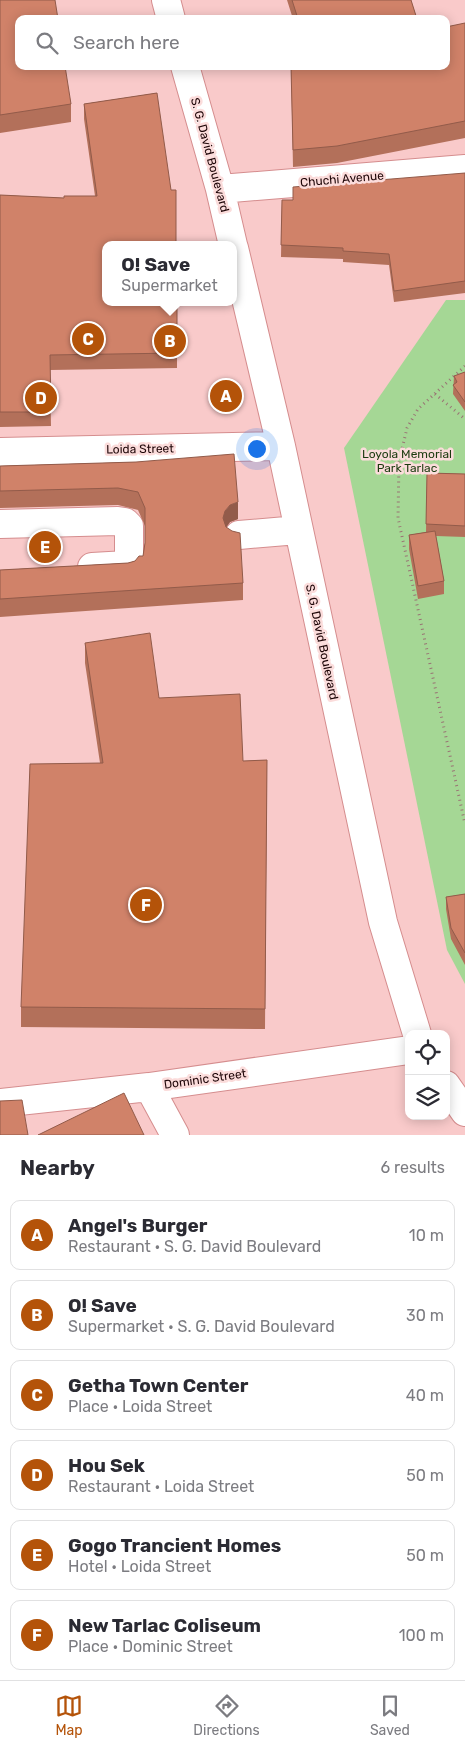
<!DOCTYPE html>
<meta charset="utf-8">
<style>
:root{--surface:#fff;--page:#f2f2f3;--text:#2b2b33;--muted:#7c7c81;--line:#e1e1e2;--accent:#b45309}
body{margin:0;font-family:Rubik,sans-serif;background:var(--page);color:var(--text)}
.controls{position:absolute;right:15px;bottom:15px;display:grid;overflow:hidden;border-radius:10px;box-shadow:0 2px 12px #0003}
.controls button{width:45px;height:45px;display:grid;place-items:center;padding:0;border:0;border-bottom:1px solid var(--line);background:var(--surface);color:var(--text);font:25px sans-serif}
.you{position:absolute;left:256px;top:448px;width:18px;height:18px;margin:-12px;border:4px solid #fff;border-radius:50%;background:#1a73e8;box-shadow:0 0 0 8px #1a73e833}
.badge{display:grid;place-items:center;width:32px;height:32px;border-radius:50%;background:var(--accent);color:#fff;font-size:16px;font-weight:700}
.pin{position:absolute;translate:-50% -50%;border:2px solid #fff;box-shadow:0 1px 5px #0006}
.popup{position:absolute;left:102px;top:241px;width:135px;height:65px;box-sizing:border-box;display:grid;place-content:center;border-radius:10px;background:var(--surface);filter:drop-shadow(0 1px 4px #0005);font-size:16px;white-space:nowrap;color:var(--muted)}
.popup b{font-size:19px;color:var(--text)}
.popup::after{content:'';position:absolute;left:50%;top:100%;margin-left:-10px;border:10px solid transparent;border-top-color:var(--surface)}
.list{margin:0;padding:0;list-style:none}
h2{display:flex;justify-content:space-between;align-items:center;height:65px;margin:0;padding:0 20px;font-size:21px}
h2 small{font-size:16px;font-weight:400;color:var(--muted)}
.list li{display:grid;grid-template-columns:32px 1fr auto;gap:15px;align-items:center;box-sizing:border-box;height:70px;margin:0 10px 10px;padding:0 10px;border:1px solid var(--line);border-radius:10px}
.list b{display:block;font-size:19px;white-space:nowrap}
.list p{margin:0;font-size:16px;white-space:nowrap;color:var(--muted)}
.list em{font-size:16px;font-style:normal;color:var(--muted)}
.icon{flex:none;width:28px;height:28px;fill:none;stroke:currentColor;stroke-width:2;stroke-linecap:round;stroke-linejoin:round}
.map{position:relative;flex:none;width:465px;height:1135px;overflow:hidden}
.search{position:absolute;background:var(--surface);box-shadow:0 2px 12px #0003;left:15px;right:15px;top:15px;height:55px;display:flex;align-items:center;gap:12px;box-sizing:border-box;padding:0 18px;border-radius:10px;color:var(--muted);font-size:19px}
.sheet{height:545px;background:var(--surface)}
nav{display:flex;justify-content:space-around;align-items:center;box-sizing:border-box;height:70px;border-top:1px solid var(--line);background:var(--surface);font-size:14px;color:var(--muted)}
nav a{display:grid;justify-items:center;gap:2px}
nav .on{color:var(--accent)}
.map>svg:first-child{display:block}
</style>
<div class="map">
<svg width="465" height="1135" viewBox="0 0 465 1135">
<rect width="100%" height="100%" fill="#f9caca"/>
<!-- green -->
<path fill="#a5d795" d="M446,300H465V984L447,950L344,448Z"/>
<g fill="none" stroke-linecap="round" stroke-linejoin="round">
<!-- minor casing -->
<g stroke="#d58d8e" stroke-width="30">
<path id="minor" d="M166,0L171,19
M185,66L220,189L233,245
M220,189L465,169
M234,248L281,446L383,922L417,1034
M0,452L281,446
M0,524L118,521L125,522L129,526V561L127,565L92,567
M239,535L298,530
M446,1085L465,1112
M149,1087L175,1135
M0,1103L149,1087L409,1050"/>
</g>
<!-- path -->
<path stroke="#997474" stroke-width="3" stroke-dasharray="1 4" stroke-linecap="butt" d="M465,366L418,409L407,428L399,462L398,518L465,824
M435,394L465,419"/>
<!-- minor -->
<use href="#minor" stroke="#fff" stroke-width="28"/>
</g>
<!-- wall -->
<path fill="#b3705a" d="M0,0L71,104V122L0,133Z
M287,0H411L417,19H293Z
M465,23V138L337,163L293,167L291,66Z
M157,93L106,302H181V306H177V368L50,370L51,426L0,427V195L64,198L95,196L84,119V104Z
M465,173V293L394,302L389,265L343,262V259L281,257L282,200H293Z
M465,372V411L453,394L454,376Z
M136,462L238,519L230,522L226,527L243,583V600L0,617V570L128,563L135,561L143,556L145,543V526L138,510L118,505L0,508V466Z
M427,473L465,474V537L436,536L444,581V594L418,599L409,549V535L426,532Z
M85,643L159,698L243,761L267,760L265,1029L21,1027V1007L100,763L85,663Z
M465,894V965L451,939L446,909V897Z"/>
<!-- shaded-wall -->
<path fill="#925b4a" d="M238,502V519L230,522L225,529L223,518L225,511L230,505Z"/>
<!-- building -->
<path fill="#d08269" stroke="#925b4a" d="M0,0H55L58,19H19V66H65L71,104L0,115Z
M292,0H411L417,19H298Z
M465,23V121L337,146L293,150L291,66H446V27Z
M157,93L171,190H176V245H106V302H177V353L50,355L51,412H0V195L64,198V196H97L84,104Z
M465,173V281L394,291L389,254L343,251V248L281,245L282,200H293V187Z
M465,372V402L453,385L457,382L454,376Z
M234,454L238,502L230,505L225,511L223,518L226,527L232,531L240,533L243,583L0,599V570L128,563L135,561L139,556H143L145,543V508L138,492L118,488L0,491V466L136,462Z
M427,473L465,474V526L426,524Z
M435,531L444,581L418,586L409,535Z
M150,633L159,698L240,694L243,761L267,760L265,1009L21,1007L30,764L103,763L85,643Z
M465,894V953L451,928L446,897Z
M124,1093L144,1135H38Z
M22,1100L28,1135H0V1101Z"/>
<g text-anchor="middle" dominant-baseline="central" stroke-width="5" stroke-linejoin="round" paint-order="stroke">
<!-- street labels -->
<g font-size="12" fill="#1d0507" stroke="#fbdcdb">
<text transform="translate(210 155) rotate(75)">S. G. David Boulevard</text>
<text transform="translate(342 179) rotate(-5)">Chuchi Avenue</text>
<text transform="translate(140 449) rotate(-1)">Loida Street</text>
<text transform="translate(322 642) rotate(78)">S. G. David Boulevard</text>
<text transform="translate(205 1079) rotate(-8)">Dominic Street</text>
</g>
<!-- park labels -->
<g font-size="12" fill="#1b3b0f" stroke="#fbdcdb">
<text x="407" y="454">Loyola Memorial<tspan x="407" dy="14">Park Tarlac</tspan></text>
</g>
</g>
</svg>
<div class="controls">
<button><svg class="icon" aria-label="locate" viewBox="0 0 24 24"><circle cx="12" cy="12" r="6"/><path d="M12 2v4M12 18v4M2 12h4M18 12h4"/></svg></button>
<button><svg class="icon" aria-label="layers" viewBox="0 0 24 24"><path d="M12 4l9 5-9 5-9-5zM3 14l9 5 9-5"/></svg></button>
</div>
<div class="you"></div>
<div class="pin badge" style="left:226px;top:396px">A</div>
<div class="pin badge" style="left:170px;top:341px">B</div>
<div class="popup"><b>O! Save</b>Supermarket</div>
<div class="pin badge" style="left:88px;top:339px">C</div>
<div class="pin badge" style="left:41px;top:398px">D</div>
<div class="pin badge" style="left:45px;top:547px">E</div>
<div class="pin badge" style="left:146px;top:905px">F</div>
<div class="search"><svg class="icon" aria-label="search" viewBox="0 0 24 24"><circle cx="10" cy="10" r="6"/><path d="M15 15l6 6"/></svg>Search here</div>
</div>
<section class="sheet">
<h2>Nearby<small>6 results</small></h2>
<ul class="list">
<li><span class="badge">A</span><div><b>Angel's Burger</b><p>Restaurant · S. G. David Boulevard</p></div><em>10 m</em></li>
<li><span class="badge">B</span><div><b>O! Save</b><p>Supermarket · S. G. David Boulevard</p></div><em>30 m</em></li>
<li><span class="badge">C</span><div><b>Getha Town Center</b><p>Place · Loida Street</p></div><em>40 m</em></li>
<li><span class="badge">D</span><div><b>Hou Sek</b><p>Restaurant · Loida Street</p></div><em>50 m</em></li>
<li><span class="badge">E</span><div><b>Gogo Trancient Homes</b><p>Hotel · Loida Street</p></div><em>50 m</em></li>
<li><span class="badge">F</span><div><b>New Tarlac Coliseum</b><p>Place · Dominic Street</p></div><em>100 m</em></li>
</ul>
</section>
<nav>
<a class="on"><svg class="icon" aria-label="map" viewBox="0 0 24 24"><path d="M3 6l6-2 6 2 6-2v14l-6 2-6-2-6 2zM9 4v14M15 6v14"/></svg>Map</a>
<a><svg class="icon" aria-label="directions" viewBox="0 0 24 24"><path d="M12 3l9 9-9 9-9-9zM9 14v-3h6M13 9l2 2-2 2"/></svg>Directions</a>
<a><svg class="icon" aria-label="saved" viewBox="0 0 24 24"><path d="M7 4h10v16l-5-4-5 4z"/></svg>Saved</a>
</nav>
